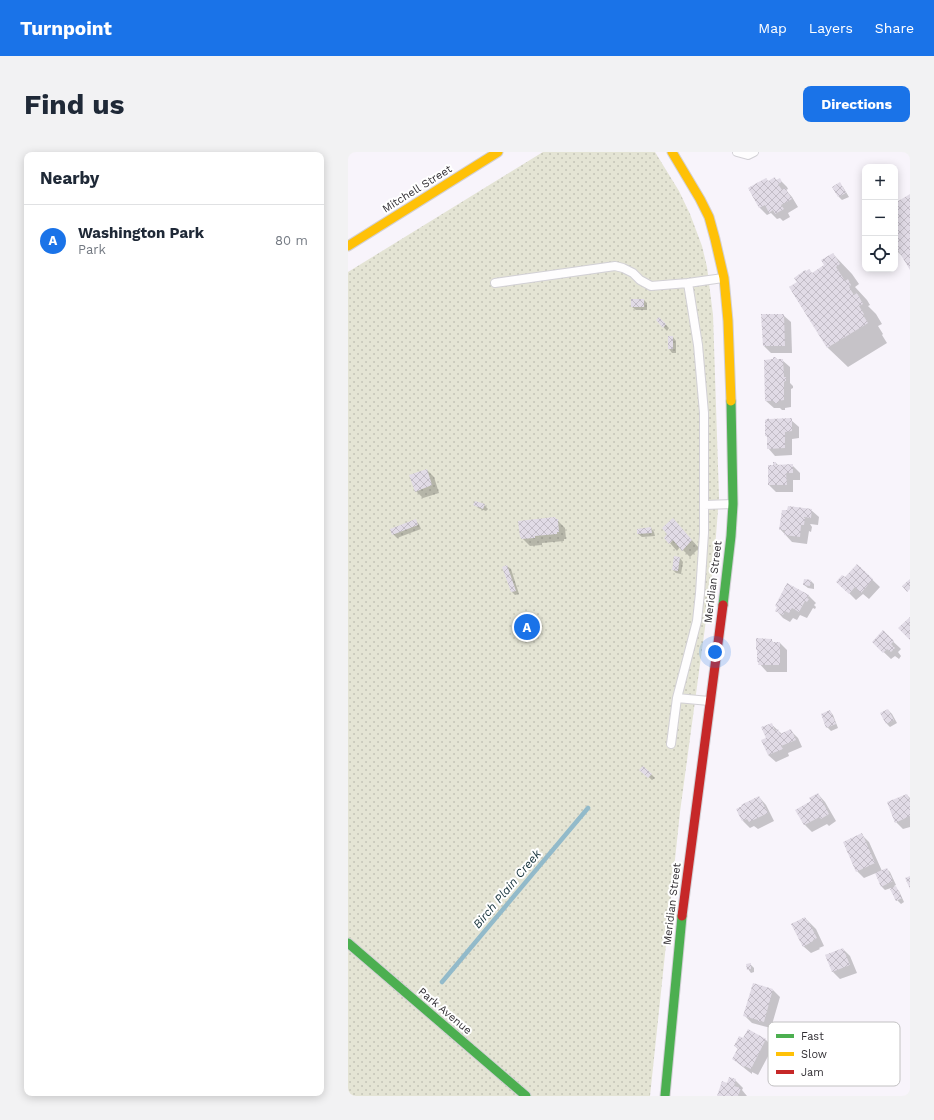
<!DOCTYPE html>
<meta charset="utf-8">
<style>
:root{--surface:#fff;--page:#f2f2f3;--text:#1f2937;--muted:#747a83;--line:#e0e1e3;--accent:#1a73e8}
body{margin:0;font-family:"Work Sans",sans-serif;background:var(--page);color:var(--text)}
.controls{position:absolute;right:12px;top:12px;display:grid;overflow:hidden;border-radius:8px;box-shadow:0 2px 10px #0003}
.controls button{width:36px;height:36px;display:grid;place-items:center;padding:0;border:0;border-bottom:1px solid var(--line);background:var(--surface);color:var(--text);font:20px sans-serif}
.you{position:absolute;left:367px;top:500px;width:14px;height:14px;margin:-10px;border:3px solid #fff;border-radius:50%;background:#1a73e8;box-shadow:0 0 0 6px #1a73e833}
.badge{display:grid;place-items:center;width:26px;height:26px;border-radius:50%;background:var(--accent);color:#fff;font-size:13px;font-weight:700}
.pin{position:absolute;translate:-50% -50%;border:2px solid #fff;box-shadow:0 1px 4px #0006}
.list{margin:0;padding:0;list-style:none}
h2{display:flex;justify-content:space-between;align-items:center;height:52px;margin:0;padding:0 16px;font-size:17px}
h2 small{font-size:13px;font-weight:400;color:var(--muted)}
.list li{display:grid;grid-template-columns:26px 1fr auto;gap:12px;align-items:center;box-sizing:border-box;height:72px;padding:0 16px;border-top:1px solid var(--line)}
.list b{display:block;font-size:15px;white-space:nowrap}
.list p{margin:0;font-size:13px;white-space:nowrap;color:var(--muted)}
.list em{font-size:13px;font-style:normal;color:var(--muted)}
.icon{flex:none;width:22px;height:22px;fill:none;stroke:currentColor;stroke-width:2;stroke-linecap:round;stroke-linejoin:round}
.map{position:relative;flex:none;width:562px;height:944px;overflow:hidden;border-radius:8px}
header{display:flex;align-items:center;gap:24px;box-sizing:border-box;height:56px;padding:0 20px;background:var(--accent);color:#fff}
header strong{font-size:19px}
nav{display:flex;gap:22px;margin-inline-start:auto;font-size:14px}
.intro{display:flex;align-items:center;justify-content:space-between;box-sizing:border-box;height:96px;padding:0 24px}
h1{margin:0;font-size:28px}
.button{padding:10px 18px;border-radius:8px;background:var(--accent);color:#fff;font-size:14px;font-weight:700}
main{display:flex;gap:24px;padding:0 24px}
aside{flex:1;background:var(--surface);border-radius:8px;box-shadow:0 2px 10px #0003}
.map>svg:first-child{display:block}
</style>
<header>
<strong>Turnpoint</strong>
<nav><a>Map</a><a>Layers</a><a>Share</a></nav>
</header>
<div class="intro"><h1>Find us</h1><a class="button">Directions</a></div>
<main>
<aside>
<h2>Nearby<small></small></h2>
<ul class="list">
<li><span class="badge">A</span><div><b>Washington Park</b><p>Park</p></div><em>80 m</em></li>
</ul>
</aside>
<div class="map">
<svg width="562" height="944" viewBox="0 0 562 944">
<defs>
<pattern id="park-dots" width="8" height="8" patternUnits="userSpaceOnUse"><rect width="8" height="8" fill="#e4e4d4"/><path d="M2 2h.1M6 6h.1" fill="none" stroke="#c4c4b7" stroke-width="1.8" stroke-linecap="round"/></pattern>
<pattern id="building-cross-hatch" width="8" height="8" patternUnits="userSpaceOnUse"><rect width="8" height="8" fill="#e1dbe6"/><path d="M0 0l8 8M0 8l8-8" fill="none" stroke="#c2bcc6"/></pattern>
</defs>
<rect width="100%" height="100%" fill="#f8f4fb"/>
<!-- park -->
<path fill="url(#park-dots)" d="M195,0H307L331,39L342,62L354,94L359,115L365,163L371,345L366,409L332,660L302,944H0V120Z"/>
<!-- shadow -->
<path fill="#0003" d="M426,26L429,29L431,27L439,35L440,37L438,38L444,45L450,55L440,61L442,65L435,69L432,66L429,67L423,61L419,63L412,56L401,36L421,30Z
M492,32L495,35L501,45L494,48L491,45L486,35Z
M562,43V116L556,106L547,97V52Z
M485,102L504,122L511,132L507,135L519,148L522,153L520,154L528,162L534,172L530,174L535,182L534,183L539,191L500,215L480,196L443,136L478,114Z
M296,148L299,151V158H288L284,155Z
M414,163H435L443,170L444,201H423L416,194Z
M311,166L321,176L319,179L309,168Z
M321,185H325L328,189V201H324L321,197Z
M428,206L430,208H434L442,215V231L445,234V236L443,237V255L437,256V258H434L432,256H426L418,249L426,208Z
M443,268L451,275V286L444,287V303L427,304L420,296V285L418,284Z
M428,311L431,314L444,313L452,321V328H445V340H428L421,333Z
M79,318L86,325L91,341L75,346L68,339Z
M127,352L136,353L140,357L138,359L130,356Z
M463,358L471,365L470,373L462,372L464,375L463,380L461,379L459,392L444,390L432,377Z
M209,368L217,376L218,387H216V389L194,391V393L182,394L173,385Z
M68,369L71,372L73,377L49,386L45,382Z
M332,375L351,396L342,405L332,395L329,399L322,391Z
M303,376L306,380L307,384L294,385L290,382V377Z
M327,405L332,406L335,410L333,422L328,421L325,418Z
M509,413L532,435L521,447L515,442L508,448L497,437V427Z
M159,414L163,417L171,442L167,443L164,440L155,415Z
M463,429L466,432V437L460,436L456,433Z
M461,444L468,451L466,453L468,455L467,457L465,456L459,466L452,463L449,468L445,466L442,470L435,466L428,458Z
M535,480L553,497L550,500L553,504L551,507L547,504L543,507L525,490Z
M423,488L426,491H432L439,498V520H419L410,510V499Z
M540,558L544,562L549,571L542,575L539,572Z
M482,559L485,563L490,576L483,579L479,575Z
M423,572L434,582L443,579L450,586L454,595L440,601L441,604L428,610L420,603L419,587Z
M296,621L303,622L307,626L304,628Z
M470,642L477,650L488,669L481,674L479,672L464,680L457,673L449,658L464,650Z
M559,643L562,646V675L555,677L548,670Z
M411,645L418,653L426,669L410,677L406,674L402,676L395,669Z
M514,683L521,690L534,719L539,717L542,720L548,733L546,734L551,739L556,750L553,752L549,748L543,736L537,738L534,735L528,721L516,726L509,719Z
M457,766L468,777L476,794L471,796L472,797L463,801L455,794Z
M495,797L502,804L509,821L492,827L485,820L478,803Z
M402,812L406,816V820L403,821L400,817Z
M425,838L432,845L423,876L404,871L397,864Z
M400,879L418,888L425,895L410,923L404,920V922L400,919L385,907L390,897L387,894L395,887Z
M387,928L395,936L394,938L399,944H370L380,933Z"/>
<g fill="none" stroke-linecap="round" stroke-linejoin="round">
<!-- stream -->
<path stroke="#92baca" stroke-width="4.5" d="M94,830L240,656"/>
</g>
<!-- building -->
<path fill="url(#building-cross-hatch)" d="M427,25L428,28L432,26L434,30L430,32L434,38L437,36L444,47L433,53L436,57L427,62L425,58L421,61L417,53L411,56L400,36L418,26L420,29Z
M492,30L498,41L490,45L484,35Z
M562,42V118L547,93V51Z
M485,101L492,112L488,115L497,129L500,127L503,133L501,135L506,143L509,141L515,152L511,154L516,162L515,163L520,171L479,196L441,135L449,130L446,126L457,118L458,119L461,117L464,121L476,113L473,108Z
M283,147H296V155H283Z
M413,162H436L437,194H415Z
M311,165L318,172L315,176L308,168Z
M320,184H325V197H320Z
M425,205H428V207H435L436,225H438V229L436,230V248L430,249V251H426V249H417L416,208L425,207Z
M421,266V267L444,266V279L437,280V296L419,297V284H417V268Z
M425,310H428V313L445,312V321H438L439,333H420V313H425Z
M79,317L84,333L67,340L61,323Z
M127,349L137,352L135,357L125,353Z
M440,354L464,357L463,366L456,365V366H457L456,373H453L452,385L436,383L437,378H431L434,358H439Z
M207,365L208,367H210L211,380H209V382L187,384V386L173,387V385H172L170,369Z
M325,366L344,388L334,399L325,388L321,392L316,386L319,382L314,376Z
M68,367L70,373L44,383L42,377Z
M303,375L304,381L289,382V377Z
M326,404L332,405L330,419L324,418Z
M509,412L525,427L513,441L507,435L501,442L488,430L494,423L497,425Z
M159,413L168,439L163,440L154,415Z
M456,427L463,428L462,434L455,433Z
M562,427V437L559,440L554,434Z
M439,431L461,443L459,446L461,447L459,450L457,449L451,460L444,456L441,461L437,459L435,463L427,459L429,455L427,454Z
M562,465V488L550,476Z
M535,478L546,489L543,492L547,496L543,500L539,497L535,501L524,490Z
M408,486L424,487V490H432V513H410L411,510H409V498H408Z
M540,557L546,568L538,572L532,561Z
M482,558L488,572L478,576L473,562Z
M424,571L427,579L430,577L432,582L443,577L448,588L433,594L435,597L420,603L413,588L418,586L413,575Z
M295,614L304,622L300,626L291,618Z
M470,641L481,662L473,667L472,665L456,673L447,658L463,649L461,646Z
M559,642L562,648V664L547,671L539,650Z
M411,644L420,661L401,670L399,667L394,669L388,657L394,654L393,653Z
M514,681L527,711L508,720L495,690Z
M539,716L545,729L533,735L527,721Z
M562,724V737L557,726Z
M548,734L554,746L548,749L542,737Z
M457,765L459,769H460L469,786L465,788V789L455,795L443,772Z
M495,796L502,813L484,820L477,803Z
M403,811V817L399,818L398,812Z
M405,831L425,837L416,870L412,869L411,870H410V868L395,864Z
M400,877L418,887L403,917L397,914L396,915L384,907L390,896L386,894L391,884L395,886Z
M381,925L388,927L386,934L393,936L390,944H369L374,929L379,931Z"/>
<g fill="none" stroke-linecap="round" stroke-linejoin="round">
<!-- lane casing -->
<g stroke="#d2d0d5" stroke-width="10">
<path id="lane" d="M389,0L400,3L406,0
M147,131L267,114L275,116L285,121L292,128L303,134L340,131L375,126
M356,353L385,352
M329,546L349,469L352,441L356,381V261L350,193L340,131
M323,592L329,546L361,549"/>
</g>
<!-- fast casing -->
<g stroke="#d2d0d5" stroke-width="11">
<path id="fast" d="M375,453L383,384L385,352L383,249
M0,791L178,944
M317,944L334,764"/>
</g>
<!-- slow casing -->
<g stroke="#d2d0d5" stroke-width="11">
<path id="slow" d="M324,0L352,47L361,65L367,87L376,126L380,169L383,249
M0,94L150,0"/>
</g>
<!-- jam casing -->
<g stroke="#d2d0d5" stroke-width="11">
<path id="jam" d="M334,764L375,453"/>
</g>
<!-- lane -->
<use href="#lane" stroke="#fefdfe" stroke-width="8"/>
<!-- fast -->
<use href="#fast" stroke="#4caf50" stroke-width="9"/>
<!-- slow -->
<use href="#slow" stroke="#ffc107" stroke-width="9"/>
<!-- jam -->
<use href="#jam" stroke="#c62828" stroke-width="9"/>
</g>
<g text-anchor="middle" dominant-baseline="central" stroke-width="4" stroke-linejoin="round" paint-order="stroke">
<!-- street labels -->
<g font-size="11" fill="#322f34" stroke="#fff">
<text transform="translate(69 37) rotate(-32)">Mitchell Street</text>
<text transform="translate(365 430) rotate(-83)">Meridian Street</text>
<text transform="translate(324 752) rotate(-83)">Meridian Street</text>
<text transform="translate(97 859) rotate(40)">Park Avenue</text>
</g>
<!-- water labels -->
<g font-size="12" font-style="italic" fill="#15323c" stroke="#fff">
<text transform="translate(159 737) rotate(-50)">Birch Plain Creek</text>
</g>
</g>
<!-- legend -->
<rect x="420" y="870" width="132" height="64" rx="6" fill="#fff" stroke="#c2c1c2" stroke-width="1"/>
<rect x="428" y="882" width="18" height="4" fill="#4caf50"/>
<rect x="428" y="900" width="18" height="4" fill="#ffc107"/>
<rect x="428" y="918" width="18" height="4" fill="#c62828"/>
<g font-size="11" fill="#322f34">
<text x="453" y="888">Fast</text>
<text x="453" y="906">Slow</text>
<text x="453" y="924">Jam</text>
</g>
</svg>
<div class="controls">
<button>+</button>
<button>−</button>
<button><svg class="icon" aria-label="locate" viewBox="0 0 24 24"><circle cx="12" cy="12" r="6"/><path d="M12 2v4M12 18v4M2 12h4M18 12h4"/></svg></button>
</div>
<div class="you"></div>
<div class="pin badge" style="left:179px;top:475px">A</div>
</div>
</main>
